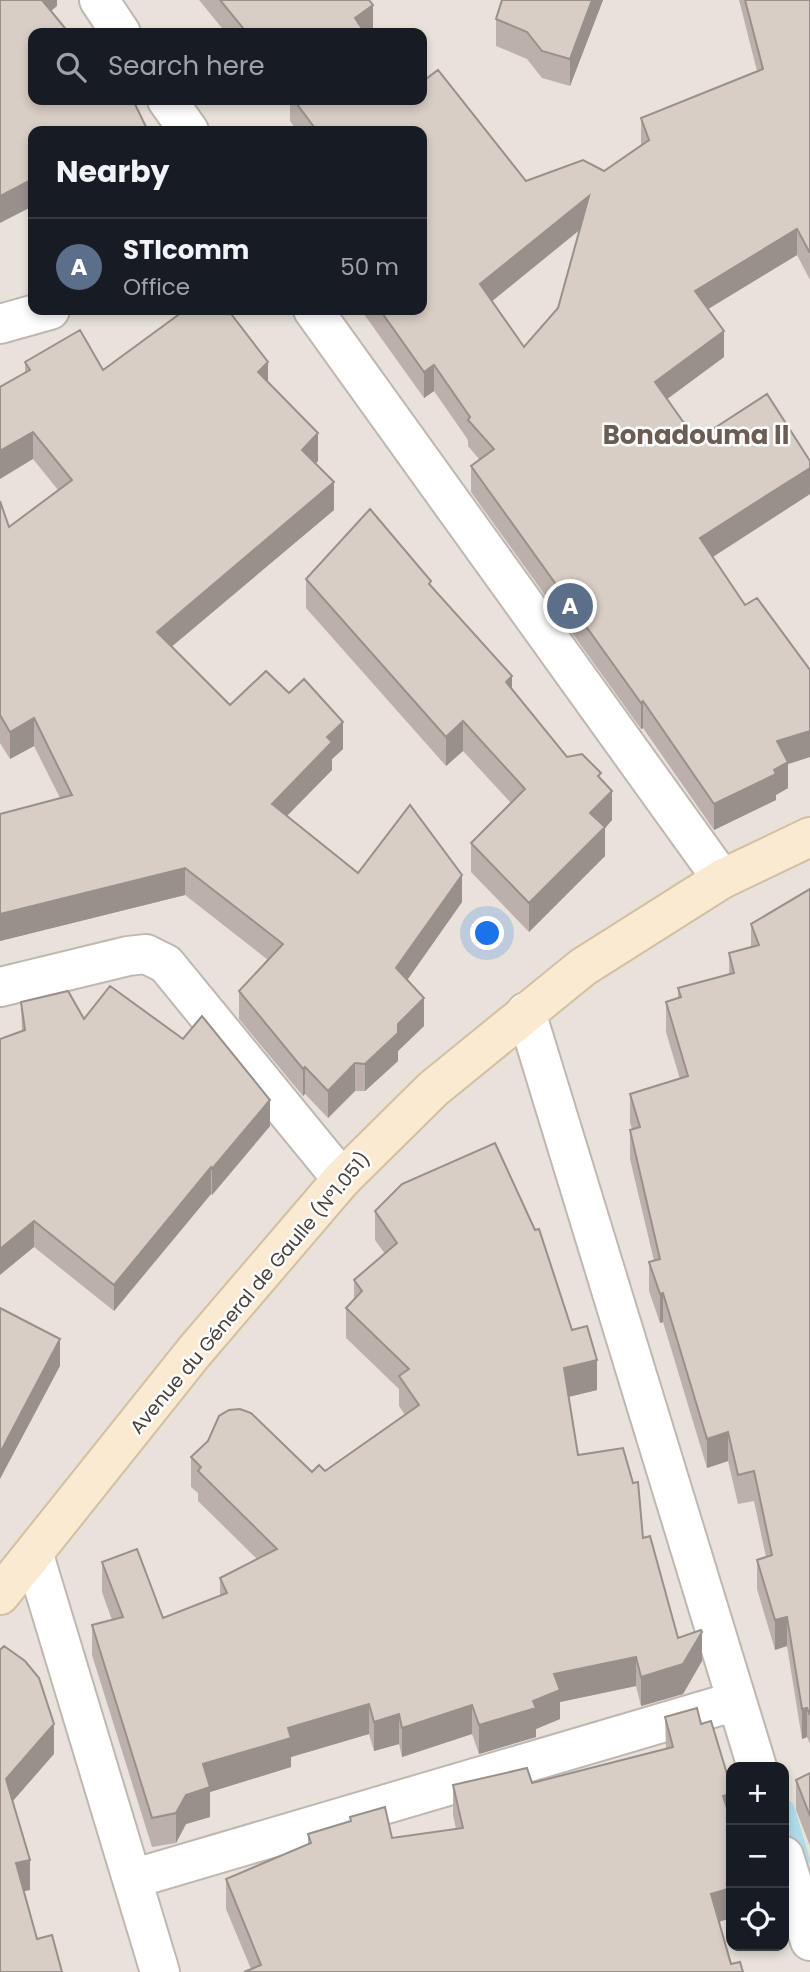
<!DOCTYPE html>
<meta charset="utf-8">
<style>
:root{--surface:#171b24;--page:#242831;--text:#f1f3f6;--muted:#9ea1a6;--line:#363941;--accent:#e73133}
body{margin:0;font-family:Poppins,sans-serif;background:var(--page);color:var(--text)}
.controls{position:absolute;right:21px;bottom:21px;display:grid;overflow:hidden;border-radius:14px;box-shadow:0 4px 10px #0003}
.controls button{width:63px;height:63px;display:grid;place-items:center;padding:0;border:0;border-bottom:2px solid var(--line);background:var(--surface);color:var(--text);font:35px sans-serif}
.you{position:absolute;left:488px;top:934px;width:24px;height:24px;margin:-18px;border:5px solid #fff;border-radius:50%;background:#1a73e8;box-shadow:0 0 0 10px #1a73e833}
.badge{display:grid;place-items:center;width:46px;height:46px;border-radius:50%;background:var(--accent);color:#fff;font-size:23px;font-weight:700}
.pin{position:absolute;translate:-50% -50%;border:4px solid #fff;box-shadow:0 2px 7px #0006}
.list{margin:0;padding:0;list-style:none}
h2{display:flex;justify-content:space-between;align-items:center;height:91px;margin:0;padding:0 28px;font-size:30px}
h2 small{font-size:23px;font-weight:400;color:var(--muted)}
.list li{display:grid;grid-template-columns:46px 1fr auto;gap:21px;align-items:center;box-sizing:border-box;height:98px;padding:0 28px;border-top:2px solid var(--line)}
.list b{display:block;font-size:26px;white-space:nowrap}
.list p{margin:0;font-size:23px;white-space:nowrap;color:var(--muted)}
.list em{font-size:23px;font-style:normal;color:var(--muted)}
.icon{flex:none;width:38px;height:38px;fill:none;stroke:currentColor;stroke-width:2;stroke-linecap:round;stroke-linejoin:round}
.map{position:relative;flex:none;width:810px;height:1972px;overflow:hidden}
.search{position:absolute;background:var(--surface);box-shadow:0 4px 10px #0003;left:28px;top:28px;width:399px;height:77px;display:flex;align-items:center;gap:18px;box-sizing:border-box;padding:0 24px;border-radius:14px;color:var(--muted);font-size:26px}
.panel{position:absolute;background:var(--surface);box-shadow:0 4px 10px #0003;left:28px;top:126px;width:399px;height:189px;border-radius:14px}
.map>svg:first-child{display:block}
</style>
<div class="map">
<svg width="810" height="1972" viewBox="0 0 810 1972">
<rect width="100%" height="100%" fill="#f5f1ed"/>
<!-- residential -->
<path fill="#e8e2db" fill-rule="evenodd" d="M0,0H810V1972H0ZM33,33H422V100H33ZM33,131H422V310H33ZM731,1767H784V1946H731Z"/>
<g fill="none" stroke-linecap="round" stroke-linejoin="round">
<!-- stream -->
<path stroke="#afdceb" stroke-width="12" d="M788,1807L804,1860"/>
<!-- minor casing -->
<g stroke="#c0b7b0" stroke-width="42">
<path id="minor" d="M99,0L121,33
M167,100L189,131
M313,310L722,879
M0,324L50,310
M0,987L128,956L146,954L166,964L342,1179
M526,1012L757,1767
M34,1555L160,1972
M784,1856L810,1941
M132,1879L736,1701"/>
</g>
<!-- secondary casing -->
<g stroke="#d3bfa2" stroke-width="42">
<path id="secondary" d="M0,1595L194,1352L342,1179L433,1089L583,967L722,879L810,837"/>
</g>
<!-- minor -->
<use href="#minor" stroke="#fff" stroke-width="38"/>
<!-- secondary -->
<use href="#secondary" stroke="#faead1" stroke-width="38"/>
</g>
<!-- wall -->
<path fill="#bbb1aa" fill-rule="evenodd" d="M199,0H369L373,32L371,33H226Z
M502,0H603L570,86L542,78L527,59L496,46V19Z
M739,0H810V280L797,255L708,309L724,357L667,399L696,440L810,494L713,557L745,605L810,670V757L788,764V788L776,795V800L714,830L643,728L641,729L471,492V466L479,459L468,446V440L434,391L424,398L361,310H422V131H297L290,121V100H422L526,181L604,171L641,146V118L757,71ZM580,230L558,308L524,347L492,301Z
M25,362L103,370L268,383L318,461L315,464L334,510L172,646L230,705L343,749L332,759V770L287,816L358,873L462,902L407,980L424,1026L398,1051V1061L365,1091H355L328,1118L305,1094L303,1096L239,1019V991L268,960L185,895L0,941V814L60,798L34,746L10,759L0,743V501L9,527L58,490L33,459L25,373Z
M306,579L431,587L567,757L601,779L612,820L605,828V856L529,932L471,872V843L511,803L463,751L446,766L306,608Z
M810,889V1744L807,1737L802,1739L787,1646L775,1650L757,1589V1560L766,1557L754,1501L738,1504L728,1461L707,1468L663,1322L660,1323L649,1291V1262L654,1261L630,1159V1130L632,1129L630,1123V1094L680,1079L666,1032V1002L678,998V988L729,974V953L751,947V924Z
M21,1002L84,1019L270,1126L212,1195L211,1194L114,1311L34,1247L22,1031Z
M375,1211L572,1330L597,1390L568,1397L578,1455L643,1538L678,1638L702,1661L683,1694L641,1706L636,1686L560,1702V1719L536,1729V1737L479,1754L472,1734L402,1757L399,1744L374,1751L369,1734L291,1757V1767L210,1792V1817L186,1824L176,1843L152,1847L92,1655V1625L112,1620L102,1592V1562L163,1618L220,1596V1578L257,1559L198,1501V1493L191,1487V1457L312,1472L325,1471L405,1415L399,1406V1389L346,1338V1308L354,1300V1280L385,1254L375,1240Z
M665,1717L701,1724L731,1787V1918L719,1922L731,1964L743,1972L251,1969L226,1909V1879L308,1845V1834L350,1822V1817L392,1838L456,1829L453,1815V1785L532,1783L666,1749Z
M810,1773V1846L796,1810V1780Z"/>
<!-- shaded-wall -->
<path fill="#98908b" d="M38,0H57V6L38,22Z
M592,0H603L570,86V59Z
M373,5V32L371,33H355V18Z
M33,179V206L0,223V196Z
M589,196V222L480,311V284Z
M797,229V255L695,317V291Z
M724,331V357L655,408V382Z
M268,362V390L258,372Z
M434,365V391L424,398V372Z
M33,432V459L0,479V451Z
M318,433V461L302,477V450Z
M810,468V494L700,565V538Z
M334,482V510L157,659V632Z
M512,676V705L506,682Z
M643,701V728L641,729V703Z
M34,718V746L10,759V732Z
M463,721V751L446,766V737Z
M343,722V749L332,759V770L272,831V804L327,737Z
M810,731V757L788,764V788L776,795V800L714,830V804L777,741Z
M612,791V820L605,828V856L529,932V903L590,813Z
M185,868V895L0,941V914Z
M462,875V902L396,996V968Z
M424,998V1026L398,1051V1061L365,1091V1064L398,1024Z
M355,1063V1091L328,1118V1091Z
M305,1067V1094L303,1096V1069Z
M270,1100V1126L212,1195V1169Z
M211,1167V1194L114,1311V1285Z
M34,1221V1247L0,1275V1249Z
M663,1293V1322L660,1323V1294Z
M60,1339V1366L0,1479V1453Z
M597,1360V1390L564,1398V1368Z
M728,1432V1461L707,1468V1439Z
M787,1617V1646L775,1650V1620Z
M702,1632V1661L683,1694L641,1706V1677Z
M636,1657V1686L560,1702V1719L536,1729V1737L479,1754V1725L533,1701L554,1674Z
M369,1704V1734L291,1757V1767L210,1792V1817L186,1824L176,1843V1813L186,1795L203,1764L288,1728Z
M472,1705V1734L402,1757V1728Z
M807,1708V1737L802,1739V1709Z
M399,1714V1744L374,1751V1722Z
M54,1724V1754L6,1809V1779Z
M731,1793V1823L723,1796Z
M30,1860V1890L16,1893V1863Z
M731,1888V1918L711,1924V1894Z"/>
<!-- building -->
<path fill="#d9cec6" stroke="#98908b" stroke-width="2" fill-rule="evenodd" d="M0,0H42L69,33H33V100H133L148,131H33V179L0,196Z
M220,0H369L373,5L355,18L365,33H265V32L263,33H247Z
M502,0H592L570,59L542,51L527,32L496,19Z
M745,0H810V253L797,229L695,291L724,331L655,382L696,440L767,394L810,461V468L700,538L745,605L757,598L810,670V731L777,741L788,762L774,770L776,774L714,804L643,701L641,703L471,466L494,449L468,420L470,417L434,365L424,372L380,310H422V131H317L294,100H422V82L438,70L526,181L583,160L604,171L649,140L641,118L763,69ZM589,196L558,308L524,347L480,284Z
M185,310H228L268,362L258,372L318,433L302,450L334,482L157,632L230,705L266,671L289,693L304,679L343,722L327,737L332,742L272,804L358,873L410,805L462,875L396,968L424,998L398,1024V1033L365,1064L355,1063L328,1091L305,1067L303,1069L239,991L283,944L185,868L0,914V814L72,795L34,718L10,732L0,715V501L9,527L72,480L33,432L0,451V387L30,370L25,362L80,330L103,370Z
M370,509L431,581L429,584L512,676L506,682L567,757L582,754L601,773L598,776L612,791L590,813L605,827L529,903L471,843L525,789L463,721L446,737L306,579Z
M810,889V1715L807,1708L802,1709L787,1617L775,1620L757,1560L772,1555L754,1471L738,1475L728,1432L707,1439L663,1293L660,1294L649,1262L660,1259L630,1130L640,1127L630,1094L688,1076L666,1002L681,997L678,988L734,973L729,953L759,945L751,924Z
M110,986L183,1039L202,1016L270,1100L212,1169L211,1167L114,1285L34,1221L0,1249V1039L25,1030L21,1002L68,991L84,1019Z
M495,1143L535,1230L539,1229L572,1330L587,1326L597,1360L564,1368L578,1455L623,1448L633,1483L638,1482L643,1538L650,1536L678,1638L701,1630L702,1632L683,1664L641,1677L636,1657L554,1674L560,1690L533,1701L536,1708L479,1725L472,1705L402,1728L399,1714L374,1722L369,1704L288,1728L291,1738L203,1764L210,1787L186,1795L176,1813L152,1818L92,1625L123,1617L102,1562L137,1549L163,1618L227,1593L220,1578L277,1549L198,1471L201,1467L191,1457L208,1441L219,1416L229,1410L240,1409L251,1413L312,1472L319,1465L325,1471L419,1405L399,1376L409,1369L346,1308L362,1291L354,1280L397,1243L375,1211L402,1184Z
M0,1308L60,1339L0,1453Z
M4,1646L25,1661L39,1678L54,1724L6,1779L30,1860L16,1863L37,1939L52,1935L62,1972H0V1650Z
M697,1708L701,1724L711,1721L731,1787V1793L723,1796L731,1820V1888L711,1894L731,1964L740,1962L743,1972H244L261,1965L226,1879L311,1843L308,1834L351,1821L350,1817L385,1807L392,1838L463,1828L453,1785L527,1768L532,1783L673,1747L665,1717Z
M810,1773V1816L796,1780Z"/>
<g text-anchor="middle" dominant-baseline="central" stroke-width="5" stroke-linejoin="round" paint-order="stroke">
<!-- street labels -->
<g font-size="19" fill="#49413a" stroke="#fff">
<text transform="translate(250 1293) rotate(-50)">Avenue du Géneral de Gaulle (N°1.051)</text>
</g>
<!-- district labels -->
<g font-size="26" font-weight="bold" fill="#6b5d53" stroke="#fff">
<text x="696" y="435">Bonadouma II</text>
</g>
</g>
</svg>
<div class="controls">
<button>+</button>
<button>−</button>
<button><svg class="icon" aria-label="locate" viewBox="0 0 24 24"><circle cx="12" cy="12" r="6"/><path d="M12 2v4M12 18v4M2 12h4M18 12h4"/></svg></button>
</div>
<div class="you"></div>
<div class="pin badge" style="left:570px;top:606px;background:#5c6f8a">A</div>
<div class="search"><svg class="icon" aria-label="search" viewBox="0 0 24 24"><circle cx="10" cy="10" r="6"/><path d="M15 15l6 6"/></svg>Search here</div>
<section class="panel">
<h2>Nearby<small></small></h2>
<ul class="list">
<li><span class="badge" style="background:#5c6f8a">A</span><div><b>STIcomm</b><p>Office</p></div><em>50 m</em></li>
</ul>
</section>
</div>
